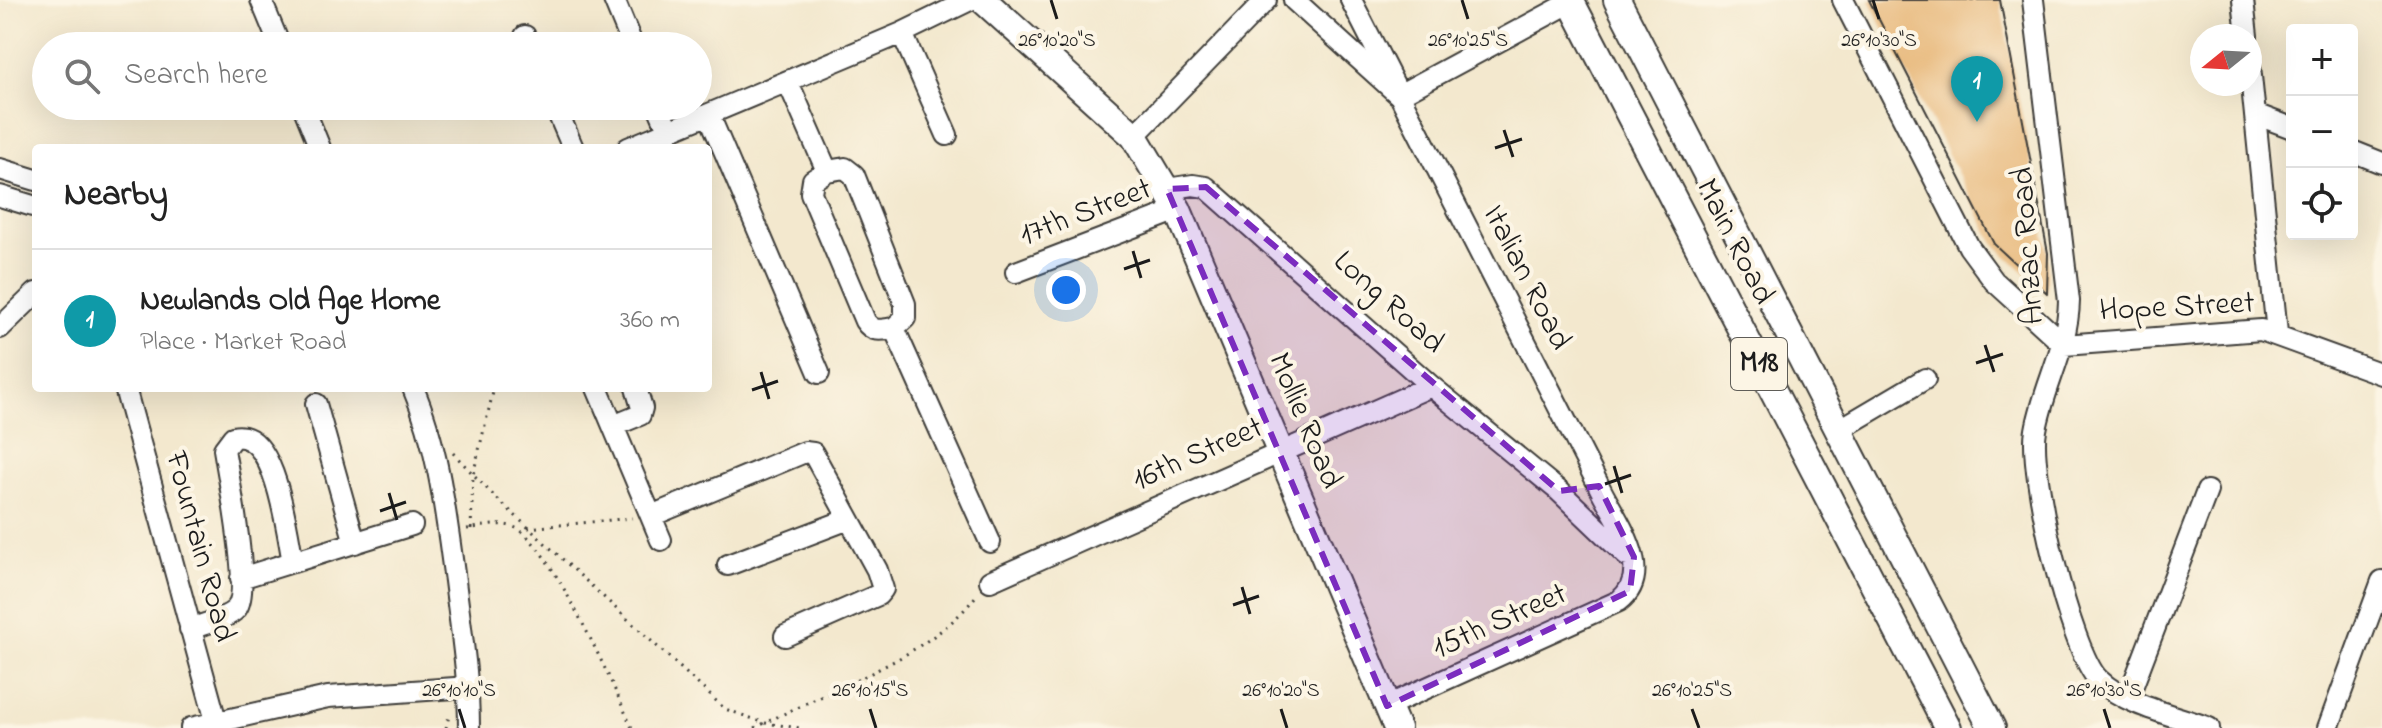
<!DOCTYPE html>
<meta charset="utf-8">
<style>
:root{--surface:#fff;--page:#f2f2f2;--text:#222;--muted:#767676;--line:#e0e0e0;--accent:#2563eb}
body{margin:0;font-family:"Indie Flower",sans-serif;background:var(--page);color:var(--text)}
.controls{position:absolute;right:24px;top:24px;display:grid;overflow:hidden;border-radius:8px;box-shadow:0 8px 32px #0002}
.controls button{width:72px;height:72px;display:grid;place-items:center;padding:0;border:0;border-bottom:2px solid var(--line);background:var(--surface);color:var(--text);font:40px sans-serif}
.compass{position:absolute;left:2190px;top:24px;width:72px;height:72px;border-radius:50%;background:var(--surface);box-shadow:0 8px 32px #0002;rotate:252deg}
.you{position:absolute;left:1066px;top:290px;width:28px;height:28px;margin:-20px;border:6px solid #fff;border-radius:50%;background:#1a73e8;box-shadow:0 0 0 12px #1a73e833}
.badge{display:grid;place-items:center;width:52px;height:52px;border-radius:50%;background:var(--accent);color:#fff;font-size:26px;font-weight:700}
.pin{position:absolute;translate:-50% -66px;filter:drop-shadow(0 2px 4px #0008)}
.pin::after{content:'';position:absolute;top:42px;width:28px;height:24px;background:inherit;clip-path:polygon(0 0,100% 0,50% 100%)}
.list{margin:0;padding:0;list-style:none}
h2{display:flex;justify-content:space-between;align-items:center;height:104px;margin:0;padding:0 32px;font-size:34px}
h2 small{font-size:26px;font-weight:400;color:var(--muted)}
.list li{display:grid;grid-template-columns:52px 1fr auto;gap:24px;align-items:center;box-sizing:border-box;height:144px;padding:0 32px;border-top:2px solid var(--line)}
.list b{display:block;font-size:30px;white-space:nowrap}
.list p{margin:0;font-size:26px;white-space:nowrap;color:var(--muted)}
.list em{font-size:26px;font-style:normal;color:var(--muted)}
.icon{flex:none;width:44px;height:44px;fill:none;stroke:currentColor;stroke-width:2;stroke-linecap:round;stroke-linejoin:round}
.map{position:relative;flex:none;width:2382px;height:728px;overflow:hidden}
.search{position:absolute;background:var(--surface);box-shadow:0 8px 32px #0002;left:32px;top:32px;width:680px;height:88px;display:flex;align-items:center;gap:20px;box-sizing:border-box;padding:0 28px;border-radius:44px;color:var(--muted);font-size:30px}
.panel{position:absolute;background:var(--surface);box-shadow:0 8px 32px #0002;left:32px;top:144px;width:680px;height:248px;border-radius:8px}
.map>svg:first-child{display:block}
</style>
<div class="map">
<svg width="2382" height="728" viewBox="0 0 2382 728">
<rect width="100%" height="100%" fill="#fcf5e5"/>
<filter id="ink" filterUnits="userSpaceOnUse"><feTurbulence type="fractalNoise" baseFrequency=".0125" numOctaves="2"/><feDisplacementMap in="SourceGraphic" scale="16" xChannelSelector="R" yChannelSelector="G"/><feConvolveMatrix kernelMatrix="1 2 1 2 8 2 1 2 1" color-interpolation-filters="sRGB"/></filter>
<filter id="wash" filterUnits="userSpaceOnUse"><feTurbulence type="fractalNoise" baseFrequency=".006" numOctaves="4" result="noise"/><feDisplacementMap in="SourceGraphic" scale="32" xChannelSelector="R" yChannelSelector="G"/><feGaussianBlur stdDeviation="1.8" result="paint"/><feColorMatrix in="noise" values="0 0 0 0 0 0 0 0 0 0 0 0 0 0 0 0 0 1.4 0 .05"/><feComposite in="paint" operator="in"/></filter>
<g filter="url(#wash)">
<rect width="100%" height="100%" fill="#f3e8ce"/>
<g id="blocks">
<!-- building -->
<path fill="#e8b97d" d="M1869,0H2000L2048,253L2047,293L1994,244Z"/>
</g>
</g>
<g filter="url(#ink)">
<use href="#blocks" fill-opacity="0" stroke="#3c3b37" stroke-width="2"/>
<g fill="none" stroke-linecap="round" stroke-linejoin="round">
<!-- minor casing -->
<g stroke="#3c3b37" stroke-width="24">
<path id="minor" d="M261,0L280,46
M614,0L633,46
M1294,0L1399,95L1575,0
M1351,0L1599,486C1615,520 1657,571 1619,601L1387,706
M1843,0L1969,247L1994,281L2064,345L2261,330L2382,374
M2033,0L2069,301C2068,347 2044,385 2036,430C2028,470 2070,652 2099,680C2127,706 2174,715 2209,728
M2243,0L2247,36
M902,33L947,135
M525,36L529,46
M2250,66L2277,333
M788,82L827,171
M303,106L320,148
M555,106L573,148
M658,106L669,132
M2255,114L2292,128
M709,115L819,373
M1134,136L1266,0
M628,148L902,33L970,0
M2352,151L2382,163
M0,169L36,180
M1167,189L1193,185L1206,187L1431,386L1559,491L1627,556
M0,196L36,207
M1016,272L1178,210
M0,328L36,293
M894,328C881,330 873,333 865,321L811,193L813,180L827,171L845,168L854,175L905,304V318L894,328L990,542
M125,388L216,721
M413,388C439,448 446,516 455,581C461,630 469,678 469,728
M597,388L661,540
M316,404L355,543
M613,426L640,415L642,408L636,388
M1837,431L1925,379
M651,516L805,452L813,453L877,570L883,589L878,595L785,636
M728,565L849,519
M990,581L1431,386
M190,629C203,624 227,619 236,609C252,592 228,475 224,449L233,437C276,427 287,534 293,562L412,525L241,578
M2128,698L2207,491
M191,728L328,697L469,687
M2328,728L2382,581"/>
</g>
<!-- major casing -->
<g stroke="#3c3b37" stroke-width="30">
<path id="major" d="M983,0L1134,136L1178,210L1397,728
M1570,0L1948,728
M1617,0L1992,728"/>
</g>
<!-- path -->
<path stroke="#3c3b37" stroke-width="3" stroke-dasharray="2 6" stroke-linecap="butt" d="M453,453L494,496L725,709L765,723L800,728
M528,528L632,518
M467,529C482,527 501,521 516,528C550,543 615,689 632,728
M471,529L473,475L494,388
M446,728L449,716
M755,728C825,691 933,657 978,593"/>
<!-- minor -->
<use href="#minor" stroke="#fff" stroke-width="20"/>
<!-- major -->
<use href="#major" stroke="#fff" stroke-width="26"/>
</g>
</g>
<!-- marked area -->
<path fill="#7b2cbf" fill-opacity="0.2" stroke="#7b2cbf" stroke-width="6" stroke-dasharray="16 10" stroke-linejoin="round" d="M1206,187L1559,491L1599,486L1634,557L1630,591L1387,706L1167,189Z"/>
<!-- ticks -->
<path fill="none" stroke="#1c1c1c" stroke-width="3" d="M1051,0L1057,19M1462,0L1468,19M1873,0L1879,19M1504,130L1513,157M1495,148L1522,139M1133,251L1141,278M1124,269L1150,260M1985,345L1994,372M1976,363L2003,354M761,372L769,399M752,390L778,381M1614,466L1622,493M1605,484L1631,475M389,493L397,520M380,511L406,502M1242,587L1250,614M1233,605L1259,596M459,709L465,728M870,709L876,728M1281,709L1287,728M1692,709L1699,728M2104,709L2110,728"/>
<g text-anchor="middle" dominant-baseline="central" stroke-width="8" stroke-linejoin="round" paint-order="stroke">
<!-- shield labels -->
<rect fill="#fcf5e5" stroke="#5f5d58" stroke-width="2" x="1731" y="338" width="56" height="52" rx="6"/>
<g font-size="30" font-weight="bold" fill="#1c1c1c">
<text x="1759" y="364">M18</text>
</g>
<!-- street labels -->
<g font-size="32" fill="#1c1c1c" stroke="#fcf5e5">
<text transform="translate(1086 213) rotate(-21)">17th Street</text>
<text transform="translate(1734 242) rotate(63)">Main Road</text>
<text transform="translate(2029 246) rotate(-94)">Anzac Road</text>
<text transform="translate(1526 278) rotate(63)">Italian Road</text>
<text transform="translate(1388 303) rotate(42)">Long Road</text>
<text transform="translate(2177 308) rotate(-3)">Hope Street</text>
<text transform="translate(1304 421) rotate(67)">Mollie Road</text>
<text transform="translate(1198 455) rotate(-24)">16th Street</text>
<text transform="translate(199 547) rotate(75)">Fountain Road</text>
<text transform="translate(1500 622) rotate(-24)">15th Street</text>
</g>
</g>
<g font-size="20" text-anchor="middle" fill="#1c1c1c" stroke="#fcf5e5" stroke-width="8" stroke-linejoin="round" paint-order="stroke">
<text x="1057" y="46">26°10'20"S</text>
<text x="1468" y="46">26°10'25"S</text>
<text x="1879" y="46">26°10'30"S</text>
<text x="459" y="696">26°10'10"S</text>
<text x="870" y="696">26°10'15"S</text>
<text x="1281" y="696">26°10'20"S</text>
<text x="1692" y="696">26°10'25"S</text>
<text x="2104" y="696">26°10'30"S</text>
</g>
</svg>
<div class="controls">
<button>+</button>
<button>−</button>
<button><svg class="icon" aria-label="locate" viewBox="0 0 24 24"><circle cx="12" cy="12" r="6"/><path d="M12 2v4M12 18v4M2 12h4M18 12h4"/></svg></button>
</div>
<svg class="compass" viewBox="-18 -18 36 36"><path d="M0-13l5 13h-10z" fill="#e53935"/><path d="M0 13l5-13h-10z" fill="#767676"/></svg>
<div class="you"></div>
<div class="pin badge" style="left:1977px;top:122px;background:#0f9aa8">1</div>
<div class="search"><svg class="icon" aria-label="search" viewBox="0 0 24 24"><circle cx="10" cy="10" r="6"/><path d="M15 15l6 6"/></svg>Search here</div>
<section class="panel">
<h2>Nearby<small></small></h2>
<ul class="list">
<li><span class="badge" style="background:#0f9aa8">1</span><div><b>Newlands Old Age Home</b><p>Place · Market Road</p></div><em>360 m</em></li>
</ul>
</section>
</div>
